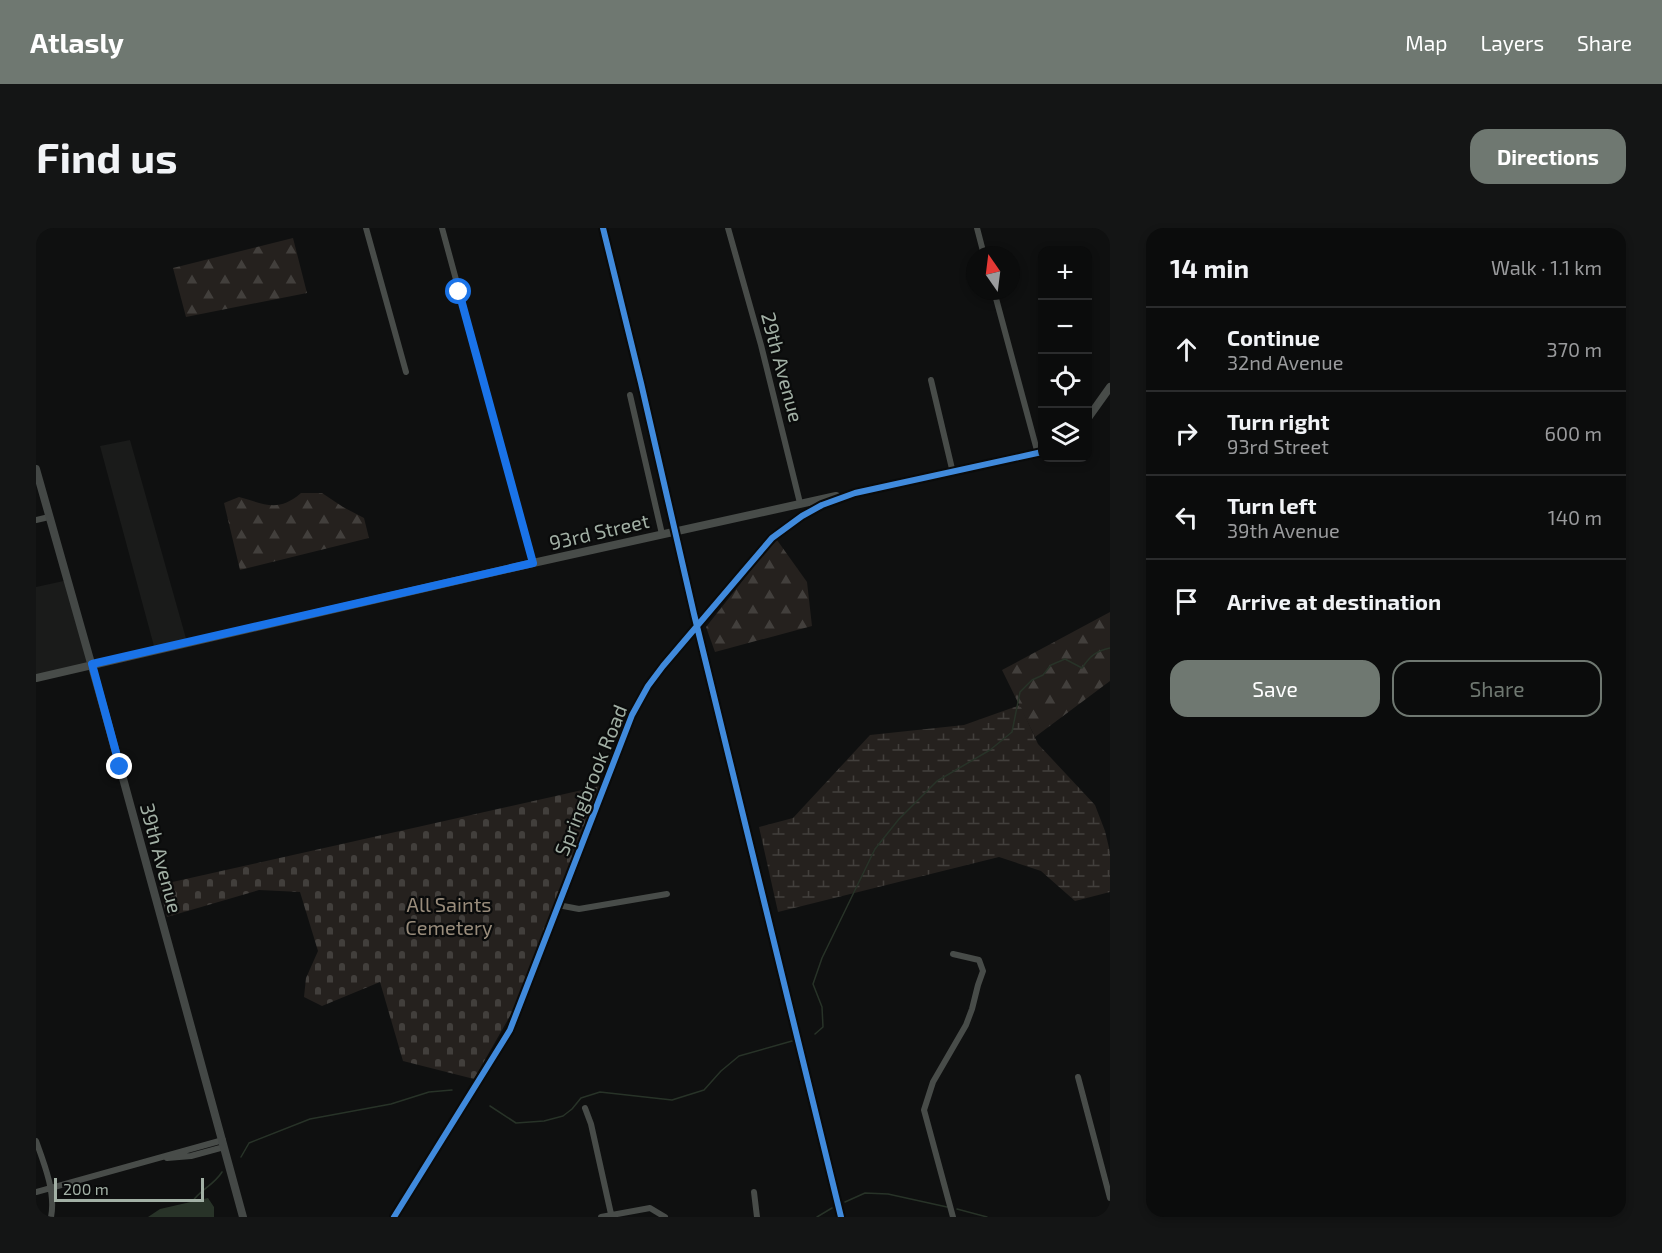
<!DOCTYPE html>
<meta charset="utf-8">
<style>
:root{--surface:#0b0c0c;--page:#141515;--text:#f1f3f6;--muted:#9a9b9d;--line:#2b2c2d;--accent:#6f7871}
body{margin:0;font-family:"Exo 2",sans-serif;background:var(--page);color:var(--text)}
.controls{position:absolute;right:18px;top:18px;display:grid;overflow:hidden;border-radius:12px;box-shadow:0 3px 9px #0003}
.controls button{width:54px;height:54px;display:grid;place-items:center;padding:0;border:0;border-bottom:2px solid var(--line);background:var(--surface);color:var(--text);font:30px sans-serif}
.compass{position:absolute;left:930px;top:18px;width:54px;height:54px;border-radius:50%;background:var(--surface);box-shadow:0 3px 9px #0003;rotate:346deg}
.scale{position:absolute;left:18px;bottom:15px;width:150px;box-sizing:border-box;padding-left:6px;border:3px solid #a2b0a5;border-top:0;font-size:16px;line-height:21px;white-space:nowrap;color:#a2b0a5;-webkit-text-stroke:4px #0a0b0b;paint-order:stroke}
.stop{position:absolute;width:18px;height:18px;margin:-14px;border:4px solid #1a73e8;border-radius:50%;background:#fff}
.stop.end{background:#1a73e8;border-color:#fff;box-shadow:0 2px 6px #0008}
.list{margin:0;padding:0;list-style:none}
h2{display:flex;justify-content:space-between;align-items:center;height:78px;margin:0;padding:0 24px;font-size:26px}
h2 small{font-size:20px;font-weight:400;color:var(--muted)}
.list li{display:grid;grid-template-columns:39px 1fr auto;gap:18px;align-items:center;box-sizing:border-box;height:84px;padding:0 24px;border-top:2px solid var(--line)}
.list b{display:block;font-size:22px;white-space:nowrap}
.list p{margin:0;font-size:20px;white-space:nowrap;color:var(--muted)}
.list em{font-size:20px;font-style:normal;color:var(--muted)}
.actions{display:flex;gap:12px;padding:18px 24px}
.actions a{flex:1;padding:14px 0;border:2px solid var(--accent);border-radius:18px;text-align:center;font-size:21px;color:var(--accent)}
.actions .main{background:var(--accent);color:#fff}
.icon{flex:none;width:33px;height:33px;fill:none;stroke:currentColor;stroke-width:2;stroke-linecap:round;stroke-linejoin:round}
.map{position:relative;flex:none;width:1074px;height:989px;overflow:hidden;border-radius:18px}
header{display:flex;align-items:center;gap:36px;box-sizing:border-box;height:84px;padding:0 30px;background:var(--accent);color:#fff}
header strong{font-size:28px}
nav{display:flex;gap:33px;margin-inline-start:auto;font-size:21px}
.intro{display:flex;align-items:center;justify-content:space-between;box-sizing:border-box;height:144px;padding:0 36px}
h1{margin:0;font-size:42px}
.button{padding:15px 27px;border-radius:18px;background:var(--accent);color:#fff;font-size:21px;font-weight:700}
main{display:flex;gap:36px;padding:0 36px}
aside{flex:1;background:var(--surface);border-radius:18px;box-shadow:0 3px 9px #0003}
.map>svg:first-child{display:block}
</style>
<header>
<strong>Atlasly</strong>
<nav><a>Map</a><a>Layers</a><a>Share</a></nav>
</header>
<div class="intro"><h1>Find us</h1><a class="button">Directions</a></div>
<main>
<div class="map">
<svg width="1074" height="989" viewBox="0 0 1074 989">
<defs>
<pattern id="forest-firs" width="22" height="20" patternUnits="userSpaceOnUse" patternTransform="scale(1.5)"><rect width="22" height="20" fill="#25211e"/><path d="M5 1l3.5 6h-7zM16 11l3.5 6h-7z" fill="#423f3c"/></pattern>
<pattern id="wetland-marsh" width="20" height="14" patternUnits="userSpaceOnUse" patternTransform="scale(1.5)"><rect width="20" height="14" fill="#25211e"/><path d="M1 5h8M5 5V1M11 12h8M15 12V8" fill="none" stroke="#423f3c"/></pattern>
<pattern id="cemetery-stones" width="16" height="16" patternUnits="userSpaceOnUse" patternTransform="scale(1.5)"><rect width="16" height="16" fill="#25211e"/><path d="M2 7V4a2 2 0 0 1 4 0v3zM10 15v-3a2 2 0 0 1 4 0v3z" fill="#423f3c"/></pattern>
</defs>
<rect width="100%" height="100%" fill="#0f1010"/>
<!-- built -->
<path fill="#1a1b1a" d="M94,212L151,414L119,422L64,218Z
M32,352L56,436L0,450V359Z"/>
<!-- forest -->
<path fill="url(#forest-firs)" d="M257,10L271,65L150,89L137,40Z
M265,265H286L307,279L328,290L333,310L204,342L188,275L203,269C229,276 242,285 265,265Z
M741,312L771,354L776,398L679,424L670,399L731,322Z
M1074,384V453L999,509L966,442Z"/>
<!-- wetland -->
<path fill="url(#wetland-marsh)" d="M984,477L1002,516L1059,577L1069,603L1074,624V664L1039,673L1005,643L963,629L742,684L723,599L757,590L834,507L928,497Z"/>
<!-- cemetery -->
<path fill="url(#cemetery-stones)" d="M564,558L478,781L438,851L367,833L344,754L286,778L268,769L270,750L282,723L264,664L223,662L131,689L123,657Z"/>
<!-- water -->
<path fill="#283328" d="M172,970L178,979V989H112L124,981Z"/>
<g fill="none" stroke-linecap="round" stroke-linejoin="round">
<!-- stream -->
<path stroke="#283328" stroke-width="1.5" d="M779,806L787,799L786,779L777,756L786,730L839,621L863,591L901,553L954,522L976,504L984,464L996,452L1007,447L1015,437L1029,431L1046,440C1054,428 1060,423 1074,420
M454,878L480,895L508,893L527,888L536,881L545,870L564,864L636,872L668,862L685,843L703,828L756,813
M205,929L213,915L274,891L355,876L393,864L416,862
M156,974C165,961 178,957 186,944
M809,974L829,965L852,966L911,979
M921,981L951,989
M781,989L796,980"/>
<!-- minor -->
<path stroke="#484c49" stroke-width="6" d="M330,0L370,144
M406,0L497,335
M692,0L725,117L764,275
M941,0L948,27
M958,63L1002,226
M895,152L917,245
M594,167L626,306
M0,292L13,289
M522,677L543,681L631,666
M1042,849L1074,970
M549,880L555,896L575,986
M0,913C8,935 20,965 15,989
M131,930L155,928L188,919
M0,964L187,912
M718,964L721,989
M565,989L614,980L629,989
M917,989L888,882L897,854L930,797L936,781L942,757L947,743L943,732L917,726"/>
<!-- tertiary -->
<path stroke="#484c49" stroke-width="8" d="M1052,190L1074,159
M0,450L497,335L800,268
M358,989L474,802L596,487L612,458L627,438L707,344L736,310L766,288L786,277L819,265L1006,224"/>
<!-- secondary -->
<path stroke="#444846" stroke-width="8" d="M0,241L68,481L207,989"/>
<!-- cycleway casing -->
<g stroke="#0a0b0b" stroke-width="10">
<path id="cycleway" d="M567,0L605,155L658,386L805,989
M358,989L474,802L596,487L612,458L627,438L707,344L736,310L766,288L786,277L819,265L1006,224"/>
</g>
<!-- cycleway -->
<use href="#cycleway" stroke="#408adc" stroke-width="6"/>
</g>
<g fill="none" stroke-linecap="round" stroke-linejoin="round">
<!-- route -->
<path stroke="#1a73e8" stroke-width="8" d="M84,539L56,436L497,335L423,64"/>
</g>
<g text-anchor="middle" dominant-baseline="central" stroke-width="4.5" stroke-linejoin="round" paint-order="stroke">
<!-- street labels -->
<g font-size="20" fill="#a2b0a5" stroke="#0a0b0b">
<text transform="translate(747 139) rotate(75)">29th Avenue</text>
<text transform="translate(563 303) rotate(-13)">93rd Street</text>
<text transform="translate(554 552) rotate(-68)">Springbrook Road</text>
<text transform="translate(126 630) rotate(75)">39th Avenue</text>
</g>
<!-- park labels -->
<g font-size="20" fill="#998c7b" stroke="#0a0b0b">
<text x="413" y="676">All Saints<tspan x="413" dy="23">Cemetery</tspan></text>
</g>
</g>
</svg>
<div class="controls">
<button>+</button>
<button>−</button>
<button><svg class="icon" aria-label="locate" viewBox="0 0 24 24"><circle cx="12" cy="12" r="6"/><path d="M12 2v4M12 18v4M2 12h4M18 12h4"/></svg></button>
<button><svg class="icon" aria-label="layers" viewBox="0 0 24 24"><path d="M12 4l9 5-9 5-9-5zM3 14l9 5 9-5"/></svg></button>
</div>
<svg class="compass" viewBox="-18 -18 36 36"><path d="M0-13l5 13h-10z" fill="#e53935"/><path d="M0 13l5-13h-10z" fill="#9a9b9d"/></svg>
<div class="scale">200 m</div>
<div class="stop" style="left:423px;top:64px"></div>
<div class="stop end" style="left:84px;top:539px"></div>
</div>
<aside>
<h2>14 min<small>Walk · 1.1 km</small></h2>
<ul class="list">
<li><svg class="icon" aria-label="ahead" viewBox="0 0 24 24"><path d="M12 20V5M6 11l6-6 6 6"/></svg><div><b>Continue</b><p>32nd Avenue</p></div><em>370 m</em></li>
<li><svg class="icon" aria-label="right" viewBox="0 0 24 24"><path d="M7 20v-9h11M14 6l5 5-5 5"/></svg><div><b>Turn right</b><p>93rd Street</p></div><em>600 m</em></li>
<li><svg class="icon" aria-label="left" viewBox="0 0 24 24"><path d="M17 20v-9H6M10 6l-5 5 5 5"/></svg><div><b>Turn left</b><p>39th Avenue</p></div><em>140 m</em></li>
<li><svg class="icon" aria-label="arrive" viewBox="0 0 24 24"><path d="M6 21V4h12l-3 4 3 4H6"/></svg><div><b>Arrive at destination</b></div></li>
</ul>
<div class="actions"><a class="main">Save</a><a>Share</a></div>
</aside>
</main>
